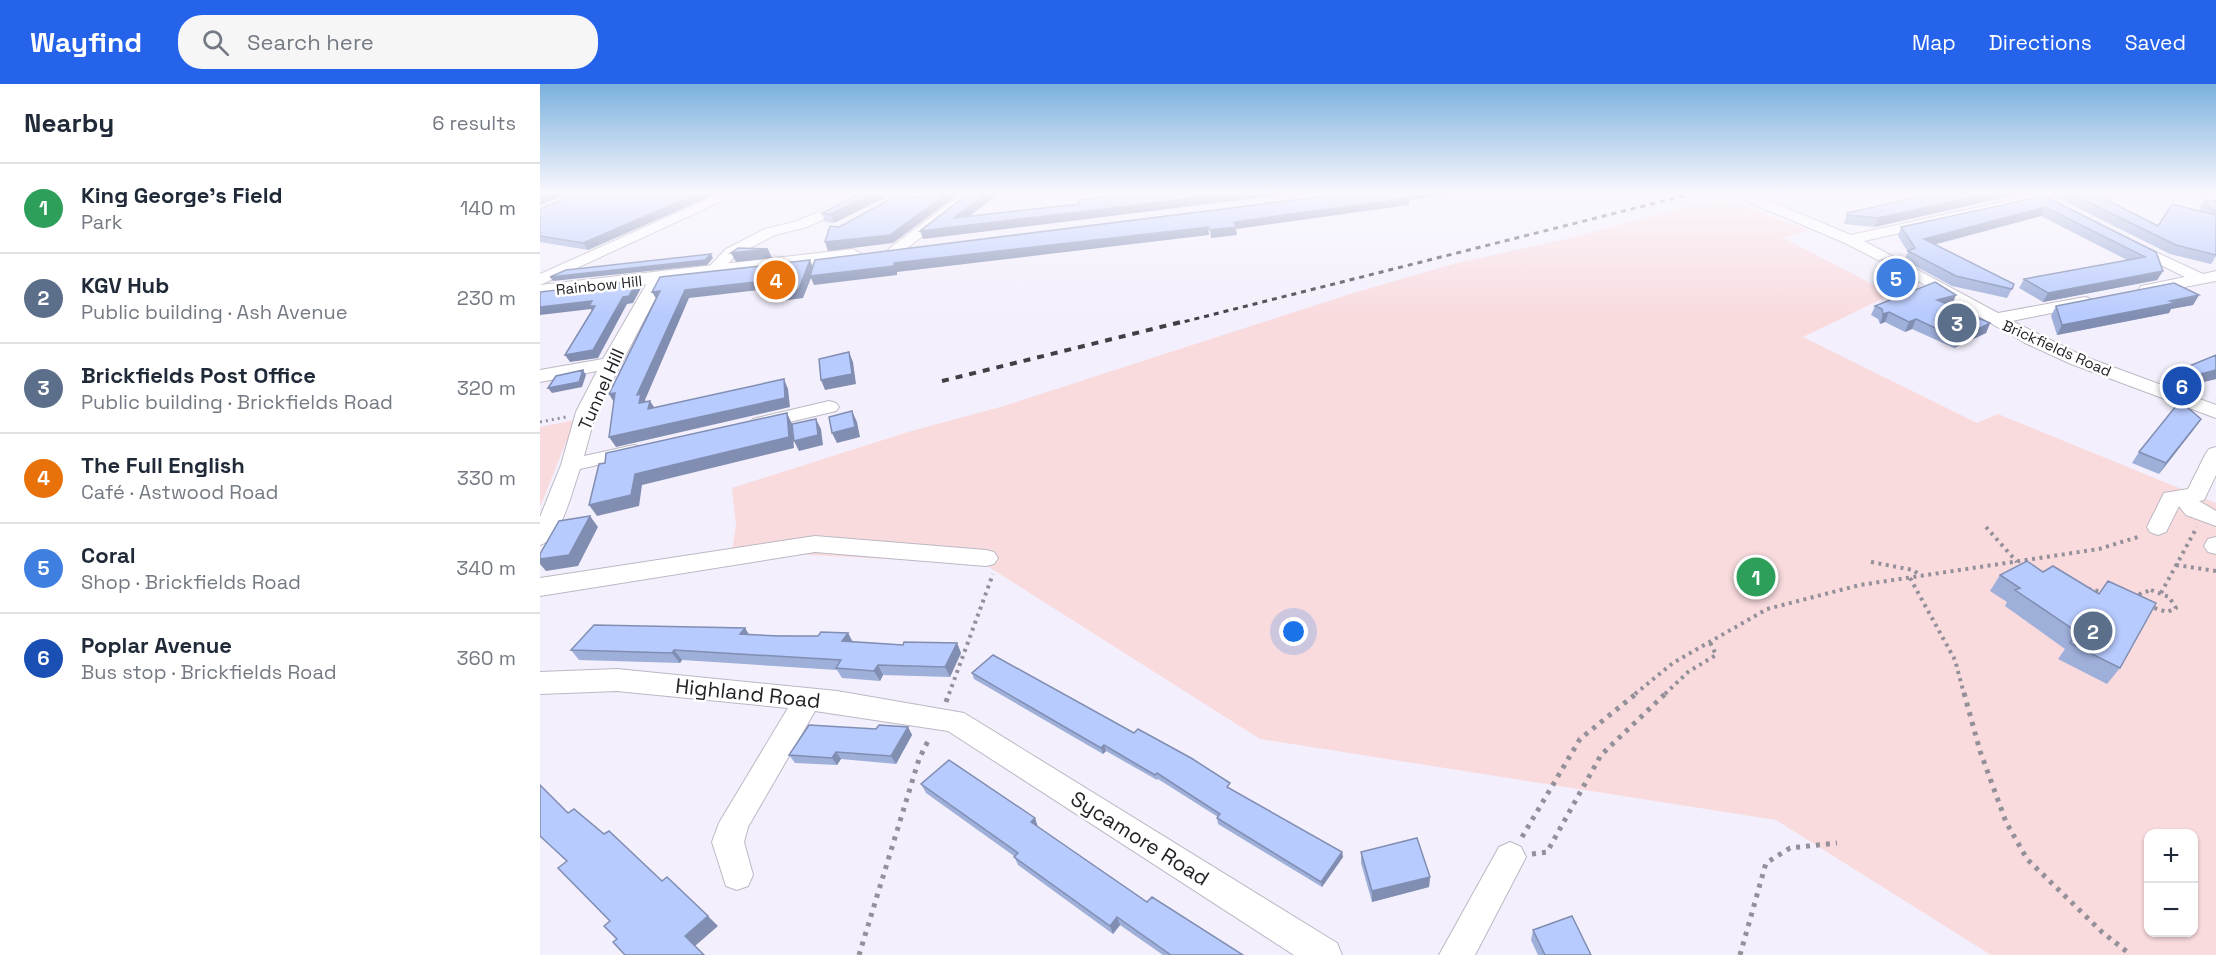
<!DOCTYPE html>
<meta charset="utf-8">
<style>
:root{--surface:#fff;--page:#f6f6f7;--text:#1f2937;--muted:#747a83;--line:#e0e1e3;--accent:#2563eb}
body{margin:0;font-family:"Space Grotesk",sans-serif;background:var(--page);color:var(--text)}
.controls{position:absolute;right:18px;bottom:18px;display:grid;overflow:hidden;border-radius:12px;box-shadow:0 2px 4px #0004}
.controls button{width:54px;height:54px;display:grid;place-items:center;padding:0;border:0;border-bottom:2px solid var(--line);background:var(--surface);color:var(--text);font:30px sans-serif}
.you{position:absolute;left:754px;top:548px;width:21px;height:21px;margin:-15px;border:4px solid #fff;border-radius:50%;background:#1a73e8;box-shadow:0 0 0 9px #1a73e833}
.badge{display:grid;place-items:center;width:39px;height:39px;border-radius:50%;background:var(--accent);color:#fff;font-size:20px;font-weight:700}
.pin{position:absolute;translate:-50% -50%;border:3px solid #fff;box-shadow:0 2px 6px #0006}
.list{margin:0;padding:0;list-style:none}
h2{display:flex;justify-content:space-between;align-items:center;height:78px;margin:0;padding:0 24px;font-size:26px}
h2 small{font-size:20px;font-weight:400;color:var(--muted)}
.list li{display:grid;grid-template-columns:39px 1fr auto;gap:18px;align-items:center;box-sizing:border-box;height:90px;padding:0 24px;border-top:2px solid var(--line)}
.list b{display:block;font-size:22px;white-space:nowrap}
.list p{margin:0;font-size:20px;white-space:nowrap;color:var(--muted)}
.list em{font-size:20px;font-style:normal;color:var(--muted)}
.icon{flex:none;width:33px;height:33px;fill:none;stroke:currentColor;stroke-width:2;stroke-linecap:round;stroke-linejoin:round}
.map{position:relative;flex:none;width:1676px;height:871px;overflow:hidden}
header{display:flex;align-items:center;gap:36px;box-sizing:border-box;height:84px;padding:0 30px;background:var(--accent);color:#fff}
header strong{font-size:28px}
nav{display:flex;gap:33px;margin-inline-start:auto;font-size:21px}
.search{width:420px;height:54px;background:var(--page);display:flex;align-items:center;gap:15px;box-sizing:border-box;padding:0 21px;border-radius:24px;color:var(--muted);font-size:22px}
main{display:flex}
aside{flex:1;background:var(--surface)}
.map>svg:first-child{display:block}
</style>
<header>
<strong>Wayfind</strong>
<div class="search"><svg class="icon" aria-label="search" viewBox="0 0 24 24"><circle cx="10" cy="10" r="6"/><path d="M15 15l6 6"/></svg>Search here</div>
<nav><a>Map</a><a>Directions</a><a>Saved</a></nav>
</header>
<main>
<aside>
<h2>Nearby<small>6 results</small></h2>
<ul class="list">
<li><span class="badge" style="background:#2e9e5b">1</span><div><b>King George's Field</b><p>Park</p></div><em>140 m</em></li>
<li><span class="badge" style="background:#5c6f8a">2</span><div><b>KGV Hub</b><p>Public building · Ash Avenue</p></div><em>230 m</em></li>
<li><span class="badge" style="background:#5c6f8a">3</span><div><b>Brickfields Post Office</b><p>Public building · Brickfields Road</p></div><em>320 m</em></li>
<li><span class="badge" style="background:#e8710a">4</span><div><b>The Full English</b><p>Café · Astwood Road</p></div><em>330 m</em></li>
<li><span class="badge" style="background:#3f7fe0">5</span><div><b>Coral</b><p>Shop · Brickfields Road</p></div><em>340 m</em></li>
<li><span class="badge" style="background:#1a4fb4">6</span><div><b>Poplar Avenue</b><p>Bus stop · Brickfields Road</p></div><em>360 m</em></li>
</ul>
</aside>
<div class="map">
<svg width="1676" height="871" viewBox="0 0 1676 871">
<rect width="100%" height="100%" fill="#f3effc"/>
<!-- green -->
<path fill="#f9dbde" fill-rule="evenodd" d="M1181,114L1268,146L1243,154L1352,210L1263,253L1437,339L1458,330L1676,419V871H1451L1236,736L720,655L444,480L192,467L196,441L192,404L368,348L464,322L810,210L913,180L1026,155ZM1608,750H1654V848H1608Z
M35,336L0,423V343Z"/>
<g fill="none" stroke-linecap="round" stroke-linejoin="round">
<!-- minor casing -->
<g stroke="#bcb8c4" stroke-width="2">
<path id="minor" d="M179,110H197L0,201V190Z
M422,110H437L361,169H351L348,166L351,163Z
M748,110H766L773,115L766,119Z
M1198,110H1213L1311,151L1498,110H1507V116L1324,157L1458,229L1545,213L1551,215L1553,218L1551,221L1472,237L1543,272L1676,321V334L1531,280L1485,259L1371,193L1305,159L1199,114Z
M310,114L317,118L315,121L267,143L235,151L196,171L178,191H166L164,188L186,165L225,145L257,137Z
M1590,156L1663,190L1676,187V197L1607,210L1601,208L1599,205L1601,202L1645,193L1585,163L1583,160L1585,157Z
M118,189L126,194L56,328L44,372L94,361L101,363L104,367L101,371L40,385C32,406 22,455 0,461V433L21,381L36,328L57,287L0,298V286L63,275L110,194Z
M289,317L296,319L299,323L296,327L220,345L213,343L210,339L213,335Z
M1676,363V391L1664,416L1659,417L1676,427V442L1646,431L1639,422L1626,448L1618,451L1610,448L1607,443L1624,409L1648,405L1666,369L1669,365Z
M275,452L446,466L454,468L458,474L454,480L446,482L275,468L0,512V494Z
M1676,453V470L1668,468L1664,462L1668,455Z
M77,585L297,607L424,629L797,859L802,871H754L408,647L275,627L208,743L204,758L213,791L208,802L197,806L186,802L172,758L179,739L248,624L77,607L0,610V588Z
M970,758L981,763L986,773L935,871H899L959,763Z"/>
</g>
<!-- major casing -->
<g stroke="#bcb8c4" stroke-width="2">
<path id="major" d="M1193,110H1218L1209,115L1196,114Z
M313,165L323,171L320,175L0,213V201Z"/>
</g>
<!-- path-far2 -->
<path stroke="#939099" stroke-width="3" stroke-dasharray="2 4" stroke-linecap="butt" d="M0,338L26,333"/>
<!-- path-far1 -->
<path stroke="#939099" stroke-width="4" stroke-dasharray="3 4.5" stroke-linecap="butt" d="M1446,443L1477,478
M1331,478L1373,486L1381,492
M1636,481L1676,487
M1370,494L1415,576L1424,610
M1548,505L1564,508
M1611,506L1629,513L1636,524L1627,528L1608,522L1600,510Z
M1621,509L1657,443
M409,610L453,490
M1095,610L1133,579L1227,525L1320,501L1559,465L1601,452
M1125,610L1148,588L1176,571L1170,558"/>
<!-- path -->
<path stroke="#939099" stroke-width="5" stroke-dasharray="4 6" stroke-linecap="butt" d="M1424,609L1440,667L1466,738L1487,775L1562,848L1591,871
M406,618L409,609
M982,753L1040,655L1097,609
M992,770L1007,768L1061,671L1126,609
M319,871L379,675L390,653
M1200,871L1226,779L1250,764L1297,759"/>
<!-- minor -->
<use href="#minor" fill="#fff" fill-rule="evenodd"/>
<!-- major -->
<use href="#major" fill="#fff" fill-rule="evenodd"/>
<!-- rail-far1 -->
<path stroke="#413e44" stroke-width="3" stroke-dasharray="5 5" stroke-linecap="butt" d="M635,240L1151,110"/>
<!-- rail -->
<path stroke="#413e44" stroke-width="4" stroke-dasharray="7 7" stroke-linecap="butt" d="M402,297L641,238"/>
</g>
<!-- wall -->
<path fill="#9eafda" d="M37,110L48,166L0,158V125Z
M320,110H343L344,114L294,139L285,138L282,129Z
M1392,110L1335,143L1304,140L1307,129Z
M1510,110H1555L1618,142L1661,127L1659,125L1664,116L1676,117V172L1671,180L1630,170Z
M1504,112L1616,168L1623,187L1617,196L1503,218L1479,204L1484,195L1587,176L1501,132L1394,161L1472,205L1467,214L1412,202L1364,176L1368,168L1358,152L1361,143Z
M1342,176L1365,181L1361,190L1338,185Z
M1659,211L1653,221L1631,225L1629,229L1517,251L1511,232L1516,222Z
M1410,221L1450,239L1446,249L1414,264L1372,245L1365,248L1345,238L1340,240L1338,235L1331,231L1335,222L1412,221Z
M1676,271V295L1638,304L1635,295L1642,285Z
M1654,345L1619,390L1592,379L1599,368Z
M1503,488L1559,510L1568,497L1580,584L1567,600L1518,575L1525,565L1465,522L1467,518L1450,507L1460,491Z
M205,544L209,551L278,552L308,549L313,558L363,561L417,559L421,569L410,593L343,591L340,597L302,594L297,586L142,576L140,579L39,576L31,566Z
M432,589L691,705L802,768L803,773L782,803L678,740L677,734L678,733L618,695L617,696L566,667L563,670L434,595Z
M368,643L372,651L356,680L301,675L297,681L255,679L249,671L336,645Z
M381,700L498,743L607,818L703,871H623L580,841L573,850L478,781L474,772L386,709Z
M821,768L890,793L889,803L832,818L821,779Z
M993,846L1051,871H998L991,856Z"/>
<!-- shaded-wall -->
<path fill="#818eb2" d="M6,110H28L0,121V112Z
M157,110H176L48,166L43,159Z
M332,110H343L344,114L294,139L290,130Z
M406,110H419L353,159L288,167L285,158Z
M445,110H458L417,142L414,134Z
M686,110H751L383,155L380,147Z
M865,110H914L869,116V121L696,145L697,151L671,154L670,146L694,138Z
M1447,110H1480L1335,143L1338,134Z
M1505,123L1501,132L1380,164L1384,155Z
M668,143L669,151L357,188V191L274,201L271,194L263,214L235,218L230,208L270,176L274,185L354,179Z
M228,165L232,174L196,178L191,169Z
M171,170L173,174L167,181L13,197L10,193Z
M221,182L225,191L219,206L149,214L105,316L107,320L99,319L97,311L145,206Z
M1623,187L1617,196L1503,218L1508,209Z
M97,197L101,204L93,219L87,220L58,274L30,278L25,271Z
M120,207L117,216L112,208Z
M1416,211L1412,221L1393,226L1397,216Z
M1659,211L1653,221L1631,225L1629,229L1517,251L1522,241L1630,217Z
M52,217L59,229L53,230L51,225L0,231V223Z
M1349,228L1345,238L1340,240L1343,230Z
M1376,235L1372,245L1365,248L1369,238Z
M1450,239L1446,249L1414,264L1419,255Z
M309,268L313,278L316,300L285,306L281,296Z
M43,286L46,291L42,303L12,309L8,304Z
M1676,286V295L1638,304L1645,294Z
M244,295L248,305L250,323L76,363L69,353Z
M75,309V320L69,310Z
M110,317L116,326L108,325Z
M312,327L317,338L320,353L297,359L292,349Z
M247,329L252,340L254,364L102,401L99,422L57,432L49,421L95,390Z
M276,335L281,345L283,361L259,367L254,357Z
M1661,335L1654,345L1619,390L1626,379Z
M50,432L58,443L38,482L6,487L0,480V475Z
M205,544L211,554L200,550Z
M308,549L313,559L302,557Z
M417,559L421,569L410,593L405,583Z
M134,566L142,576L140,579L132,569Z
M338,581L343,591L340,597L334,587Z
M368,643L372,651L356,680L351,672Z
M564,661L566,667L563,670L561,664Z
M296,668L301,675L297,681L292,674Z
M495,734L498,743L491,738Z
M802,768L803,773L782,803L781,798Z
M890,793L889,803L832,818V807Z
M168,832L178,842L155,862L145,852Z
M577,833L580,841L573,850L570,842Z"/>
<!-- building -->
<path fill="#b8cbfe" stroke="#818eb2" stroke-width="1.5" d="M37,110H157L43,159L0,152V125Z
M320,110H332L290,130L282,129Z
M360,110L378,114L387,110H406L350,151L285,158L290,142L299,143Z
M428,110H445L414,134L539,120V116L593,110H686L380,147Z
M803,110H866L869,114L694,138L696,143L670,146L668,143L354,179V182L270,192L275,176Z
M1392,110H1447L1338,134L1307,131V129Z
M1531,110H1555L1618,142L1632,120L1676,131V171L1636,161Z
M1504,112L1616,168L1623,187L1508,209L1484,195L1605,173L1505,123L1384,155L1474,200L1472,205L1416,192L1368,167L1375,164L1361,143Z
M1664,116L1676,117V129Z
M198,164L228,165L191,169Z
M171,170L165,176L10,193L26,186Z
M1349,173L1365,181L1342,176Z
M270,176L259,205L230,208L244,179Z
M221,182L215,198L145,206L97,311L101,310L99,319L110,317L108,325L244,295L245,314L69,353L75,309L69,310L120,207L112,208L120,193Z
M97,197L89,212L83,213L53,266L25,271L55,222H49L52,217L0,223V208Z
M1395,198L1416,211L1397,216L1450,239L1419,255L1376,235L1369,238L1349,228L1343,230L1342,225L1335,222Z
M1634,199L1659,211L1630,217L1635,219L1522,241L1516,222Z
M309,268L312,290L281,296L279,275Z
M1676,271V286L1645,294L1642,285Z
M43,286L39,298L8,304L16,292Z
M1640,317L1661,335L1626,379L1599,368Z
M312,327L315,343L292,349L289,333Z
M247,329L249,353L95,390L91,411L49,421L59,380L65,379L66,369Z
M276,335L278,351L254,357L252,340Z
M50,432L29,471L0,475V470L19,437Z
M1487,477L1503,488L1513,482L1559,510L1568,497L1616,519L1580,584L1530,559L1537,548L1475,506L1480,504L1460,491Z
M54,541L205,544L200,550L239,552H278L281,548L308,549L302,557L363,561L364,558L417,559L405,583L338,581L334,587L296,584L301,576L134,566L132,569L31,566Z
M453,571L594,649L598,645L651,674L690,699L687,703L802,768L781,798L677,734L680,730L617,689L615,691L564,661L561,664L432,589Z
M269,641L336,645L339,641L368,643L351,672L296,668L292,674L249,671Z
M409,676L495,734L491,738L607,818L612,813L703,871H631L577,833L570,842L474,773L478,769L381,700Z
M0,701L28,729L34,725L64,750L69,747L122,797L127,793L168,832L145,852L164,871H85L73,858L77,855L64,842L70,837L18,784L27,777L0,752Z
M877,754L890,793L832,807L821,768Z
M1032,832L1051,871H1005L993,846Z"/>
<!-- sky -->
<linearGradient id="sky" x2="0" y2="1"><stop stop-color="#7ab1dd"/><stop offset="0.47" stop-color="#faf8fe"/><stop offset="1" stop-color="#faf8fe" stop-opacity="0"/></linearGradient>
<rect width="1676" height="232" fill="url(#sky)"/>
<g text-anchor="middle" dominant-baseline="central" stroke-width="5" stroke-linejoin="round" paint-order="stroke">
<!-- far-street labels -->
<g font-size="15" fill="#242227" stroke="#fff">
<text transform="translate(59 201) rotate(-6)">Rainbow Hill</text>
<text transform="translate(1517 264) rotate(24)">Brickfields Road</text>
</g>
<!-- street labels -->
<g font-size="18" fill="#242227" stroke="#fff">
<text transform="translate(61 305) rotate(-66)">Tunnel Hill</text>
</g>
<!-- near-street labels -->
<g font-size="21" fill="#242227" stroke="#fff">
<text transform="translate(208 609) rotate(6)">Highland Road</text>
<text transform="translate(600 754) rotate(32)">Sycamore Road</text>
</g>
</g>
</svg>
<div class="controls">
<button>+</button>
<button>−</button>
</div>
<div class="you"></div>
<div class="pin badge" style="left:1216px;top:493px;background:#2e9e5b">1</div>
<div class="pin badge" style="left:1553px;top:547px;background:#5c6f8a">2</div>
<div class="pin badge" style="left:1417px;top:239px;background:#5c6f8a">3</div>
<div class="pin badge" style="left:236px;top:196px;background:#e8710a">4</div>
<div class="pin badge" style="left:1356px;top:194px;background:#3f7fe0">5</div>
<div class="pin badge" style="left:1642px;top:302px;background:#1a4fb4">6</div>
</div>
</main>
